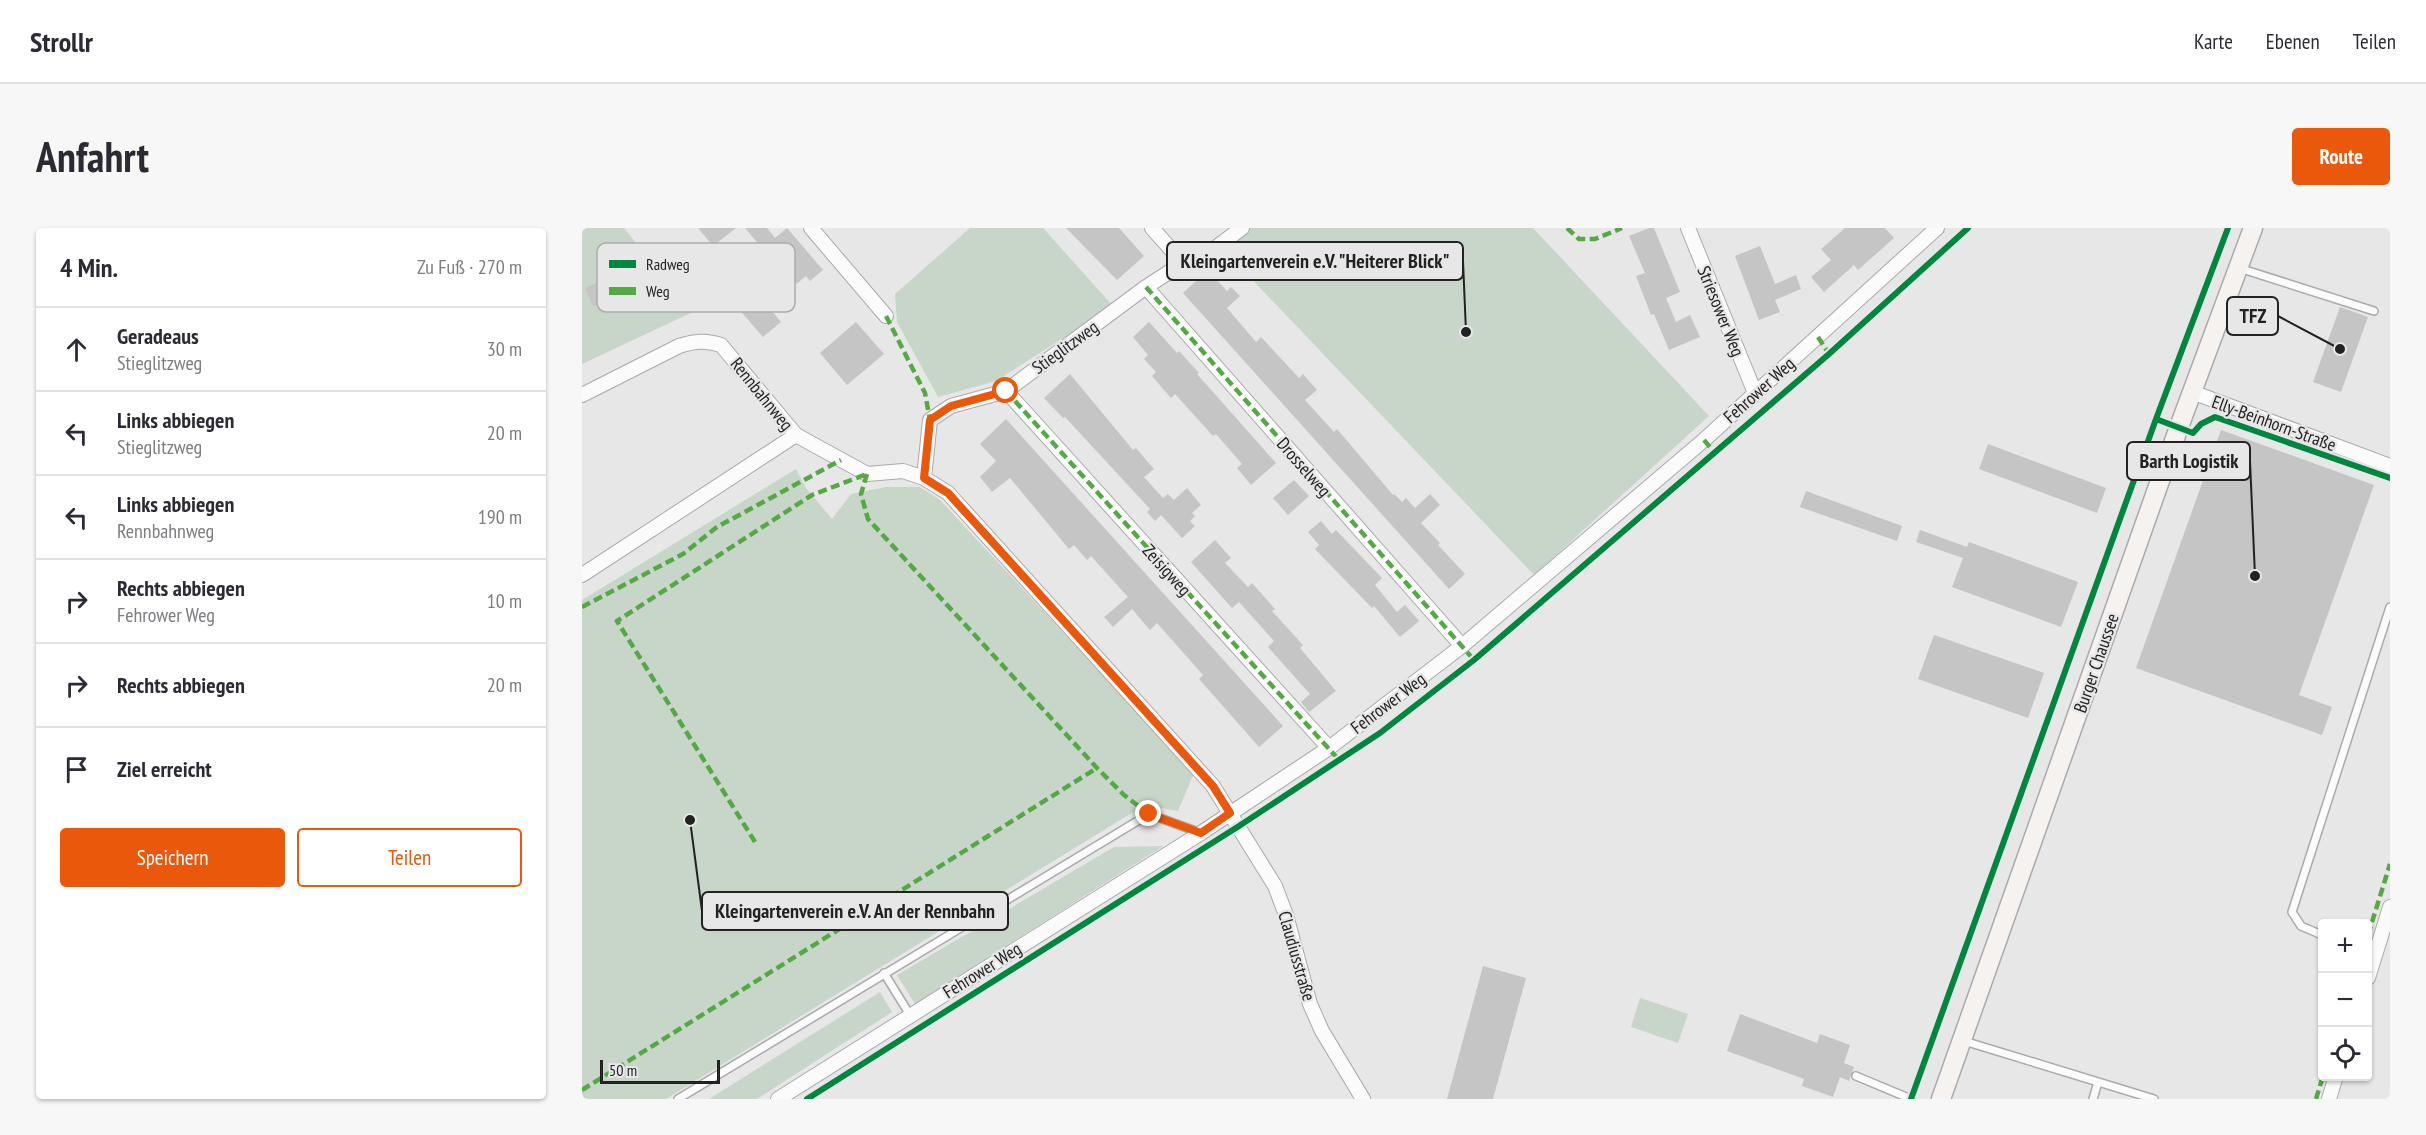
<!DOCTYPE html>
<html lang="de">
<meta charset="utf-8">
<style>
:root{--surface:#fff;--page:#f7f7f7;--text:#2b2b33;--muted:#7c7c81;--line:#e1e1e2;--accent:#ea580c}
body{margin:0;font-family:"PT Sans Narrow",sans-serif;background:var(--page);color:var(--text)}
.controls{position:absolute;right:18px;bottom:18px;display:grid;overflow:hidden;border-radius:6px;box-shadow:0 2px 4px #0004}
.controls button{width:54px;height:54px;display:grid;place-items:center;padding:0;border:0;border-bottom:2px solid var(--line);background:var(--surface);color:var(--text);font:30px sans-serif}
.scale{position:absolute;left:18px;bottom:15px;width:120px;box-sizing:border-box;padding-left:6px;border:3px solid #222223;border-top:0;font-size:16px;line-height:21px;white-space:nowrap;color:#222223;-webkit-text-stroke:4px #e7e7e8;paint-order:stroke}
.stop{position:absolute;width:18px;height:18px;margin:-14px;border:4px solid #ea580c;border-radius:50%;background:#fff}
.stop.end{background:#ea580c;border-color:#fff;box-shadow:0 2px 6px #0008}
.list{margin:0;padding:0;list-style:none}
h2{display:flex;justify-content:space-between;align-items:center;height:78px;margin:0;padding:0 24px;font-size:26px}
h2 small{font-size:20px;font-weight:400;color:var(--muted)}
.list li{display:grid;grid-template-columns:39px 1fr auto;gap:18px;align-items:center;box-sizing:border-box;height:84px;padding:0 24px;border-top:2px solid var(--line)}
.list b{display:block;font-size:22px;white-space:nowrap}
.list p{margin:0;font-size:20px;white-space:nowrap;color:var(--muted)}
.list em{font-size:20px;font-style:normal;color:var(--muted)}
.actions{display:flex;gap:12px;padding:18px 24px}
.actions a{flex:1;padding:14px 0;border:2px solid var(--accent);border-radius:6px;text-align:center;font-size:21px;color:var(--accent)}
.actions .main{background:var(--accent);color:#fff}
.icon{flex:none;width:33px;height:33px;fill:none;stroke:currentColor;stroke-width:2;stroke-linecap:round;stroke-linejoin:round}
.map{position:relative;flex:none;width:1808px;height:871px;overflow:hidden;border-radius:6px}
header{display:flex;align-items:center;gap:36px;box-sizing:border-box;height:84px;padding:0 30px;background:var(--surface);border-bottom:2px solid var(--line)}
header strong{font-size:28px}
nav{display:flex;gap:33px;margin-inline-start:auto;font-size:21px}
.intro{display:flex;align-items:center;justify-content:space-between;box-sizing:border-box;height:144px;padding:0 36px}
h1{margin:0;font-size:42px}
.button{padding:15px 27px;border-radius:6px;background:var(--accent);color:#fff;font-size:21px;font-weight:700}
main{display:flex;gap:36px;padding:0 36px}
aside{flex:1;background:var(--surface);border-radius:6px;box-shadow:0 2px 4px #0004}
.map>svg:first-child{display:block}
</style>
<header>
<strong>Strollr</strong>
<nav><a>Karte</a><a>Ebenen</a><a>Teilen</a></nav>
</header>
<div class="intro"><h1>Anfahrt</h1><a class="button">Route</a></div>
<main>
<aside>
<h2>4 Min.<small>Zu Fuß · 270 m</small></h2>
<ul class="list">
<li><svg class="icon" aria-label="ahead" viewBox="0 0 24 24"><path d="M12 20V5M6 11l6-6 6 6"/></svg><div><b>Geradeaus</b><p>Stieglitzweg</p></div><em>30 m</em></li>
<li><svg class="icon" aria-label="left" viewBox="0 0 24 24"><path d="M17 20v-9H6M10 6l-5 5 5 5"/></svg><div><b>Links abbiegen</b><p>Stieglitzweg</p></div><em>20 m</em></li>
<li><svg class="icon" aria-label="left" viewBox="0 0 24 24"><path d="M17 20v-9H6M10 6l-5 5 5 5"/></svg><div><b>Links abbiegen</b><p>Rennbahnweg</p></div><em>190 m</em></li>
<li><svg class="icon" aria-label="right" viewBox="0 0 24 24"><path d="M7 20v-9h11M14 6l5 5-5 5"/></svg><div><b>Rechts abbiegen</b><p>Fehrower Weg</p></div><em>10 m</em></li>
<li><svg class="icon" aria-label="right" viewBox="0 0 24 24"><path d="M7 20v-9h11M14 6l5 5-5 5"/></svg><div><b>Rechts abbiegen</b></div><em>20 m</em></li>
<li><svg class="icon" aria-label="arrive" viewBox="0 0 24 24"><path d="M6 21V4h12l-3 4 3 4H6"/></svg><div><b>Ziel erreicht</b></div></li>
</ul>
<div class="actions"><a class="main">Speichern</a><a>Teilen</a></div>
</aside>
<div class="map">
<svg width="1808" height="871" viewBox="0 0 1808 871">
<rect width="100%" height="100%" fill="#e7e7e8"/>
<!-- green -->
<path fill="#c7d6c9" d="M0,0H42L109,85L0,136Z
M388,0H461L531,78L414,153L356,169L315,94L313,66Z
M668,0H951L1127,188L952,347L640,20Z
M214,241L224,260L250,291L269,266L304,259H338L358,272L612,545L596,583L568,578L548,586L84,871H0V372Z
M581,618L333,776L315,747L532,619Z
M298,764L310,784L175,871H127Z
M1058,770L1106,786L1096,815L1049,799Z"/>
<!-- building -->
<path fill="#c5c5c5" d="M116,0H154L131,18Z
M163,0H185L193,10L205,0L241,42L228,53L224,48L212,58Z
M484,0H537L562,28L535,52Z
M1067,0H1072L1098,64L1084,70L1094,94L1108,87L1118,109L1087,122L1072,86L1069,87L1054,48L1063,45L1047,8Z
M1263,0H1303L1312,10L1276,42L1272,37L1242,64L1229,49L1249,32L1239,21Z
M1178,18L1193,56L1214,47L1219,61L1193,72L1198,84L1177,92L1153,28Z
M626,42L645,63L649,59L658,68L645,80L674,114L679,109L717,150L721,146L735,162L723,172L752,204L755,201L811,267L812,266L820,274L824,270L833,280L848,266L858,277L839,295L858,315L856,317L883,346L867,361L601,65Z
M161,48L199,94L181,109L142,64Z
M24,51L32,69L11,78L3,60Z
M1758,79L1786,89L1759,164L1731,154Z
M274,94L302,126L265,157L238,125Z
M567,94L595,125L597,123L617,145L615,146L694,235L669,257L655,240L660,236L634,206L631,208L593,166L589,170L570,148L574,144L562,131L566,127L551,109Z
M488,146L551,222L554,220L572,241L562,249L581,270L586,266L592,272L605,260L619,277L610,285L613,288L608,293L613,298L600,310L579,287L573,293L565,284L568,281L483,189L481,190L462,170Z
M424,191L701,498L677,519L617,451L621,447L575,395L568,402L550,381L531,399L522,389L546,369L509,328L505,332L492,317L487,321L428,250L410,264L398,249L414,233L398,216Z
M1639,202L1792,257L1717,467L1750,479L1740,507L1554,440Z
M1406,216L1524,260L1515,285L1397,241Z
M712,252L727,268L706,287L691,270Z
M1224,263L1320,298L1315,313L1218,279Z
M739,293L750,306L754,302L800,350L793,357L815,384L823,377L837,393L818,409L792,378L790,380L733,321L737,317L726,304Z
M1338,302L1385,319L1387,314L1496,354L1479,399L1370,359L1381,330L1334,314Z
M633,312L649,330L643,335L666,359L670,355L693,381L690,383L721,417L718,420L754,463L727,484L719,474L728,466L686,419L692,413L657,374L650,380L609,334Z
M1352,407L1462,445L1446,490L1336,451Z
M901,738L944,750L911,871H865Z
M1158,786L1235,815L1238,806L1268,817L1262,835L1272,839L1267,853L1258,849L1251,869L1220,858L1222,851L1145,823Z"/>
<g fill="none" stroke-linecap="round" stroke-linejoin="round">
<!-- service casing -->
<g stroke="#aaaaac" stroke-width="10">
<path id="service" d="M1657,40L1792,83
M1740,707L1719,698L1710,684L1808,379
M302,745L328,787
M1382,813L1572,871
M1274,848L1329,871
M96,871L567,586L619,605
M1511,871L1516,854"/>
</g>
<!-- minor casing -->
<g stroke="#aaaaac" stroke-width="16">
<path id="minor" d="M229,0L304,88
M570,0L601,35
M1106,0L1173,165
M564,59L880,418
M424,163L747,520
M1610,164L1808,238
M0,167L97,118C113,113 124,112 139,117L214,207L285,246L321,243L342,250L366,265L631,558L693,658L704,687L728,776L740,803L781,871
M342,250L348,192L369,178L424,163L564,59L601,35L616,33L660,0
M0,347L214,207
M1786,750L1808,679
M196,871L619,605L747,520L880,418L1122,212L1355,0
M1747,871L1754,848"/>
</g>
<!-- secondary casing -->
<g stroke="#aaaaac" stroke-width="21">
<path id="secondary" d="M1359,871L1597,199L1671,0"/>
</g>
<!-- service -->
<use href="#service" stroke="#fbfbfc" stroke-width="7"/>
<!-- minor -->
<use href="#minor" stroke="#fbfbfc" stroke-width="14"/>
<!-- secondary -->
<use href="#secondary" stroke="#f5f2f0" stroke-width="18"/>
<!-- quiet -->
<path stroke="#53aa43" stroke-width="4.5" stroke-dasharray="9 4.5" stroke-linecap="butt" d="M985,0L997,11H1013L1040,0
M564,59L892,432
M304,88L343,165L348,192
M1236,109L1247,126
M424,163L757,532
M1122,212L1132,224
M285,246L279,266L286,291L515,540L542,567L567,586
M0,379L101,326L135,299L259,232
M173,614L35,393L230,267L285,246
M1786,707L1808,636
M0,862L515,540
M1734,871L1741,848"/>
<!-- cycleway casing -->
<g stroke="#e7e7e8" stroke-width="10">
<path id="cycleway" d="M1574,191L1611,205L1619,196L1633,189L1808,250
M225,871L657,598L798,505L892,432L1247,126L1386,0
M1329,871L1574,191L1646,0"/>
</g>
<!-- cycleway -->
<use href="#cycleway" stroke="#00873e" stroke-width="6"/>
</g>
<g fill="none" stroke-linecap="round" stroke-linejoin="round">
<!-- route -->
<path stroke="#ea580c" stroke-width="8" d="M424,163L369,178L348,192L342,250L366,265L631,558L648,585L619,605L567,586"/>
</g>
<g text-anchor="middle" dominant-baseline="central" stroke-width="4.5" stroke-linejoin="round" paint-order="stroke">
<!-- street labels -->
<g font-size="18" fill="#222223" stroke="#e7e7e8">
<text transform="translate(1139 83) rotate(68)">Striesower Weg</text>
<text transform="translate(483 119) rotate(-36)">Stieglitzweg</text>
<text transform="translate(1177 162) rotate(-42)">Fehrower Weg</text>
<text transform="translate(180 166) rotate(51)">Rennbahnweg</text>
<text transform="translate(1692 195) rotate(20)">Elly-Beinhorn-Straße</text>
<text transform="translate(722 239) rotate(49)">Drosselweg</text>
<text transform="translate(585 342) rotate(48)">Zeisigweg</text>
<text transform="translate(1514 435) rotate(-71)">Burger Chaussee</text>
<text transform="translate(806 475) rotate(-37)">Fehrower Weg</text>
<text transform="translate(715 728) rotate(74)">Claudiusstraße</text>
<text transform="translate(400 742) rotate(-32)">Fehrower Weg</text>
</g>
</g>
<!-- legend -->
<rect x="15" y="15" width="198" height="69" rx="9" fill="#e7e7e8" stroke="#acacad" stroke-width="1.5"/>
<rect x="27" y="32" width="27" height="8" fill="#00873e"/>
<rect x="27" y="59" width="27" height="8" fill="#53aa43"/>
<g font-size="16" fill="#222223">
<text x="64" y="42">Radweg</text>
<text x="64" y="69">Weg</text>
</g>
<!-- callouts -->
<path fill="none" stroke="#222223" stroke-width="2" d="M884 104L881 33M1758 121L1696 88M1673 348L1668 233M108 592L120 683"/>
<g fill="#222223" stroke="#e7e7e8" stroke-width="2">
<circle cx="884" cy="104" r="6"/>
<circle cx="1758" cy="121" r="6"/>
<circle cx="1673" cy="348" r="6"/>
<circle cx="108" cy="592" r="6"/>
</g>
<g fill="#e7e7e8" stroke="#222223" stroke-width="2">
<rect x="585" y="14" width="296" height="38" rx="6"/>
<rect x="1645" y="69" width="51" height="38" rx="6"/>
<rect x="1545" y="214" width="123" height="38" rx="6"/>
<rect x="120" y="664" width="306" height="38" rx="6"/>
</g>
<g font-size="20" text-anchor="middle" font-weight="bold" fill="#222223">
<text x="733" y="40">Kleingartenverein e.V. "Heiterer Blick"</text>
<text x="1671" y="95">TFZ</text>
<text x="1607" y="240">Barth Logistik</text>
<text x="273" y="690">Kleingartenverein e.V. An der Rennbahn</text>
</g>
</svg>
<div class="controls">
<button>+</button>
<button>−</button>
<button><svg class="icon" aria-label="locate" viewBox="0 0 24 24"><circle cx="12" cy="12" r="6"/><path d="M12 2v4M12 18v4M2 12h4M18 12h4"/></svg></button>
</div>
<div class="scale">50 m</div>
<div class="stop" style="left:424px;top:163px"></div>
<div class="stop end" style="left:567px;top:586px"></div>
</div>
</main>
